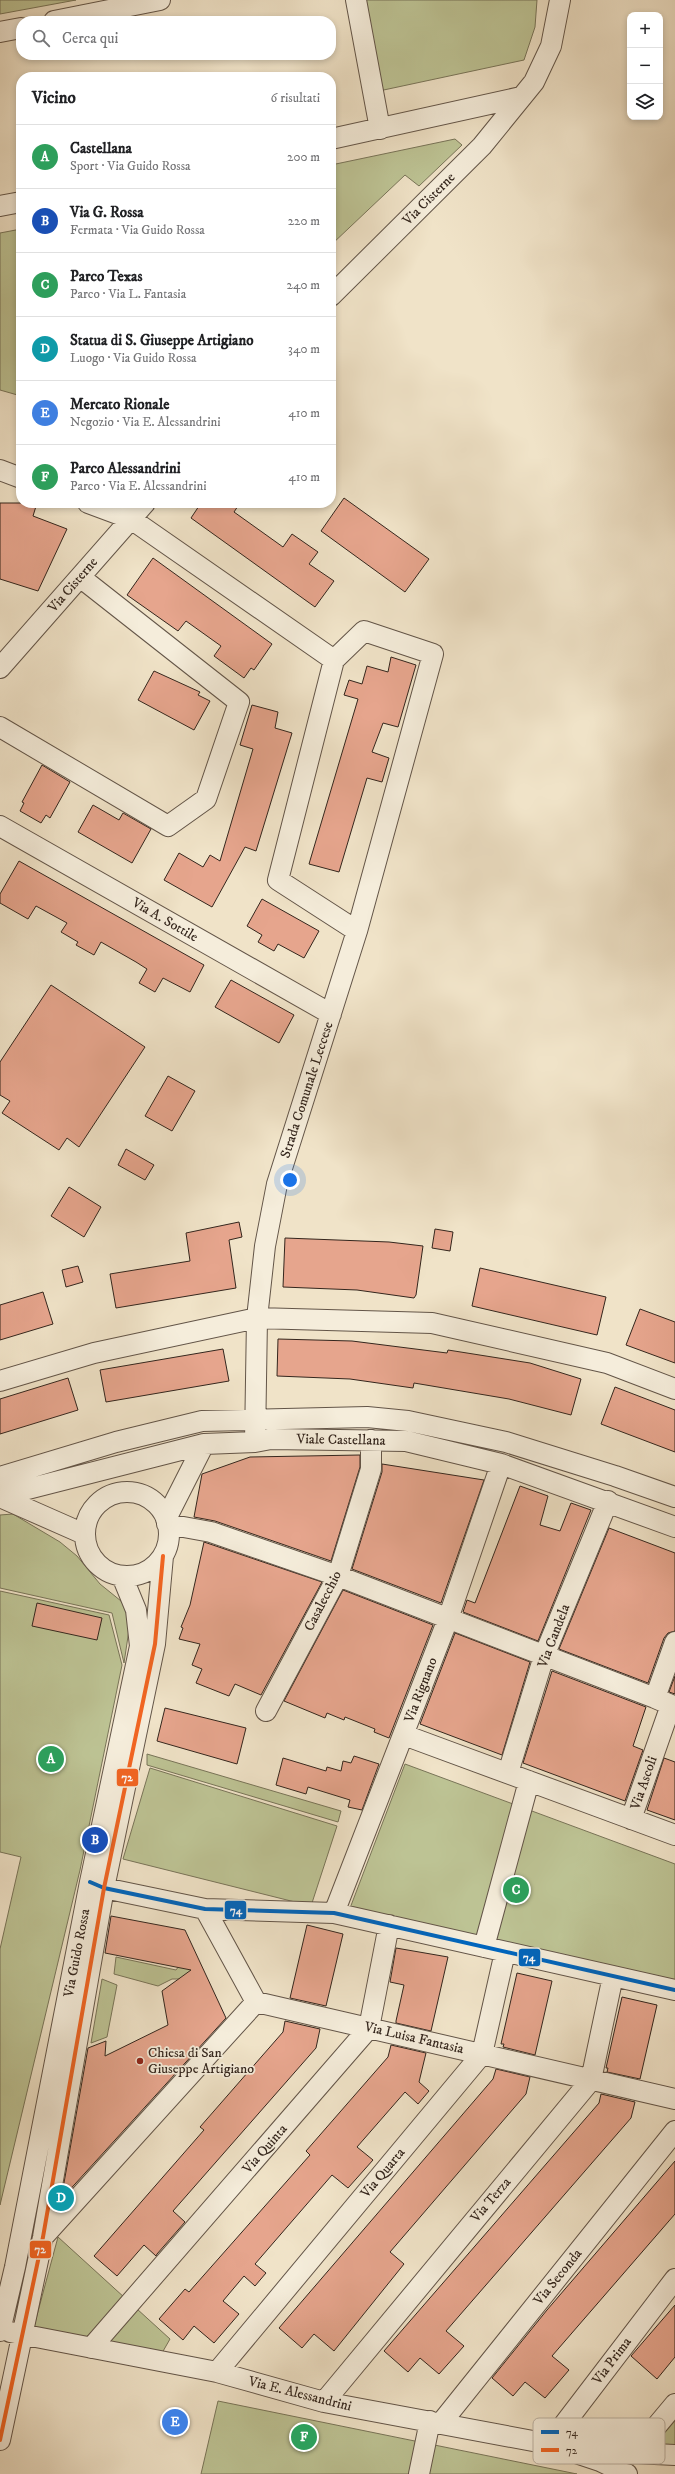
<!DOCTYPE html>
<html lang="it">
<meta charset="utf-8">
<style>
:root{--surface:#fff;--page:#f2f2f2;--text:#202124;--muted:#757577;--line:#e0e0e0;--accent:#1a73e8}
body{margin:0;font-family:"IM FELL DW Pica",serif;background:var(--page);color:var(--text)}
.controls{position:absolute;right:12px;top:12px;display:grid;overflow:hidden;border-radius:8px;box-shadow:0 2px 6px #0003}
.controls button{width:36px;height:36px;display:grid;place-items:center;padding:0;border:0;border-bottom:1px solid var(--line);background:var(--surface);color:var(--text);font:20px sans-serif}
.you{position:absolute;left:290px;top:1180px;width:14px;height:14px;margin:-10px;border:3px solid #fff;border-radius:50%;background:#1a73e8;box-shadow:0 0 0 6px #1a73e833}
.badge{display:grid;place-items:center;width:26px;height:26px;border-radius:50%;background:var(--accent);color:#fff;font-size:13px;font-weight:700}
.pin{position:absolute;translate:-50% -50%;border:2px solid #fff;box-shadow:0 1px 4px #0006}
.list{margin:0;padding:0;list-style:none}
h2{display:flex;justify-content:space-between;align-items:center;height:52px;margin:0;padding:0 16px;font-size:17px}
h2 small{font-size:13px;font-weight:400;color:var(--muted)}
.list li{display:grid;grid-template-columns:26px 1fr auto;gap:12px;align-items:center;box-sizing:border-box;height:64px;padding:0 16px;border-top:1px solid var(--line)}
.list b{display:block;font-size:15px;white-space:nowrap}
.list p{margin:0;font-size:13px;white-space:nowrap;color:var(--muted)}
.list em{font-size:13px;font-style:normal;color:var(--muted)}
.icon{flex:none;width:22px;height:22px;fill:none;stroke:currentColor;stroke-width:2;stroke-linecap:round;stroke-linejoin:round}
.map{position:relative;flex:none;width:675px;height:2474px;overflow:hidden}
.search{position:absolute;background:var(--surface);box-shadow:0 2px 6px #0003;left:16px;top:16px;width:320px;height:44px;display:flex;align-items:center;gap:10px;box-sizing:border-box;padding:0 14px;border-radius:16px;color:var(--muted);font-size:15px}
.panel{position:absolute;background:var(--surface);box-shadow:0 2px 6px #0003;left:16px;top:72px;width:320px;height:436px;border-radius:16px}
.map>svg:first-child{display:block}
</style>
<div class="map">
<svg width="675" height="2474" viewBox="0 0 675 2474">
<rect width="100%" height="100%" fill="#f0e3c8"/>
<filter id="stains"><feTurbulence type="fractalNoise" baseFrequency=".005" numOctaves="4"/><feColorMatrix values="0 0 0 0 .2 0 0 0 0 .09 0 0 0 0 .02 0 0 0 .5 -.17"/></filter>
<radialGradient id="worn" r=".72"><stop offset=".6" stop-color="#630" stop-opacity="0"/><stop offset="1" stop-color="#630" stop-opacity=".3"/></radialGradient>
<!-- green -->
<path fill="#bdc394" stroke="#787458" d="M0,0H76L0,14Z
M358,0H537L535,27L524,60L379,91Z
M455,139L462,145L419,186L405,175L331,245V165Z
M21,229V396L0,390V233Z
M13,1514L60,1542L77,1556L100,1584L121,1601L126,1608L130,1623L124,1663L112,1613L0,1588V1515Z
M0,1591L109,1615L122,1665L80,1870L0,2205V1949L21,1857L0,1852Z
M147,1754L341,1811L338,1822L147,1765Z
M405,1764L675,1864V1990L347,1916Z
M150,1768L337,1826L311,1906L123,1859Z
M116,1957L176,1970L185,1958L194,1979H172L158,1986L114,1974Z
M102,1979L117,1985L107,2037L91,2043Z
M58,2237L170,2339L162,2353L33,2330Z
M218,2401L577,2474H201Z
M675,2416V2448L650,2446Z"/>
<!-- building -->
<path fill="#e6a58d" stroke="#34261d" d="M344,498L429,559L405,592L321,531Z
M0,503H37L33,516L67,529L38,591L0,579Z
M201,503H240L234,512L283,547L292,534L318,552L309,564L334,581L315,607L191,518Z
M153,558L272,644L254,670L251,668L244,678L214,656L221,646L186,621L178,631L127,595Z
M391,657L416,665L398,727L383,723L372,752L389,758L382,782L367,778L339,872L309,864L358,699L344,695L349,680L362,684L367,666L388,672Z
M154,671L200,692L198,695L210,701L194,730L138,700Z
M252,705L278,712L275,728L292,733L256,851L245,847L212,907L164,880L179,853L203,867L210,855L220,861L253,749L240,745Z
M42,765L70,782L50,818L46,815L41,823L20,811L24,803L22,802Z
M93,805L119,820L123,813L151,829L132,863L78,832Z
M19,861L204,965L190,992L163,978L155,992L139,983L147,969L136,962L101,942L94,955L76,945L78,942L61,932L67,923L36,906L28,919L0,903V894Z
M262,899L319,931L304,958L278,944L274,951L258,942L262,935L247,926Z
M231,980L294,1015L279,1043L215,1007Z
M51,985L145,1047L79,1147L67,1138L59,1150L2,1113L10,1101L0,1095V1062Z
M168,1076L195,1091L172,1131L145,1116Z
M126,1149L154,1165L145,1180L118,1165Z
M69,1187L101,1207L84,1237L51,1216Z
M239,1222L242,1237L229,1240L236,1288L116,1308L110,1274L190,1261L186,1233Z
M435,1229L453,1232L450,1251L432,1248Z
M285,1238L389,1242L423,1246L416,1295L414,1298L357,1290L283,1287Z
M78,1266L83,1282L66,1287L62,1270Z
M480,1268L606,1297L597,1335L472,1306Z
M43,1292L53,1324L0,1340V1305Z
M640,1309L675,1322V1363L626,1345Z
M278,1339L352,1341L447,1353L448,1350L530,1363L581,1379L571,1415L509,1399L414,1383L413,1388L350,1379L277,1376Z
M223,1349L229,1381L106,1402L100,1370Z
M68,1378L78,1410L0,1434V1399Z
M615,1387L675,1410V1452L601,1424Z
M360,1455V1467L331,1561L215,1521L194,1517L202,1474L250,1457Z
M382,1464L484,1480L441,1603L352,1569L382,1472Z
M520,1486L548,1496L540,1525L560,1531L571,1503L591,1510L538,1641L463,1612L467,1600L475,1603Z
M609,1528L675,1553V1631L668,1633L664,1638L648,1683L559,1649Z
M204,1542L322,1582L261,1695L235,1684L229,1696L196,1683L202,1669L192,1665L200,1644L179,1639L183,1628L181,1627L190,1605Z
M343,1590L433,1625L389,1738L374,1732L375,1729L345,1717L344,1720L327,1713L325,1718L284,1701Z
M37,1603L102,1618L97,1640L32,1626Z
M455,1633L530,1662L502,1755L420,1724Z
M552,1671L646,1707L633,1746L643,1750L625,1801L523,1763Z
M675,1676V1694L669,1692Z
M165,1708L246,1728L237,1764L157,1741Z
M354,1756L379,1764L362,1810L348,1807L350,1800L308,1787L306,1794L276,1785L283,1758L326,1771L327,1767L341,1771L343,1761L351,1763Z
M664,1758L675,1762V1820L647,1810Z
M111,1916L185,1930L226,2018L65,2195L62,2194L88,2048L106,2041L105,2056L168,2025L162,1991L191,1970L105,1953Z
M307,1925L343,1934L326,2006L290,1998Z
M396,1948L448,1957L431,2031L396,2023V2021L404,1985L390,1982Z
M517,1973L552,1981L535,2055L503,2047L504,2044H501Z
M622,1997L657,2005L640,2079L607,2072L608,2068H606Z
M285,2021L320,2029L316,2048L173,2211L185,2222L157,2254L156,2256L144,2245L117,2276L94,2256L204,2130L200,2127L283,2032Z
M391,2045L426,2053L419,2082L429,2091L418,2104L405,2092L357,2147L373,2160L348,2188L332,2175L255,2264L266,2273L255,2286L244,2276L223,2301L239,2314L214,2343L194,2326L183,2340L159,2319L185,2289L189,2292L310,2155L306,2151L388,2057Z
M496,2069L530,2077L526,2094L390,2252L404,2264L334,2351L314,2334L302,2348L279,2328L493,2079Z
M601,2094L635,2102L631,2118L446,2331L464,2346L439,2374L420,2358L408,2372L384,2351L599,2103Z
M675,2161V2214L552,2356L569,2370L545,2398L525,2382L513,2396L492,2378L547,2310Z
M675,2305V2357L657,2379L631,2356Z"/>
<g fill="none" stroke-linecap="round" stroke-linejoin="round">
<!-- street casing -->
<g stroke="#635548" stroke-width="22">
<path id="street" d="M356,0L380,129
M54,21L160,0
M0,32L21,28
M331,139L521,97
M0,206L21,202
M331,296L482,146L534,82L551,46L560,0
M0,470L21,478
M88,503L131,519L334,660L364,631L433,654L357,931L277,1184L265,1246L257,1318L255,1442
M334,660L278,880L357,931
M0,668L145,503
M0,727L168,826L206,799L239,702L80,577
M0,826L331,1014
M0,1381L94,1353L257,1318L432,1323L607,1363L675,1389
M0,1477L116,1442L202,1421L367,1417L408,1421L506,1442L615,1476L675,1497
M85 1534a42 42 0 1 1 84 0a42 42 0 1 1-84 0Z
M0,1496L204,1444L255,1442L271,1439L406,1441L501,1464L675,1527
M0,1497L84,1534
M166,1519L204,1444
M167,1524L211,1532L338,1576L655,1698
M266,1711L338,1576L371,1469V1440
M404,1735L675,1835
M508,1773L544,1656L608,1501
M631,1819L671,1705L655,1698L675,1642
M92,1883L104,1888L205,1909L334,1913L675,1990
M205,1909L256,2002L675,2099
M334,1913L448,1619L501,1464
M484,1947L529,1781
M43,2237L256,2002
M0,2331L15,2267L90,1882L140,1646L136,1610L122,1576
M10,2332L217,2372L324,2402L549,2444L600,2461L627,2474
M91,2348L369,2028L389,1925
M217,2372L482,2054L505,1952
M324,2402L591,2080L613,1976
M441,2423L675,2131
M0,2440L43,2237L104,1888L155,1644L163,1556
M549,2444L675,2279
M634,2453L675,2404
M600,2461L634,2453L675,2455
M419,2474L430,2421"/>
</g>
<!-- street -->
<use href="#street" stroke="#f5eddb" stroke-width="20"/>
<!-- bus-1 casing -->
<g stroke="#f5eddb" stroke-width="7">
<path id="bus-1" d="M90,1882L104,1888L205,1909L334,1913L675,1990"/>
</g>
<!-- bus-2 casing -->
<g stroke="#f5eddb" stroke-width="7">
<path id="bus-2" d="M0,2440L43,2237L104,1888L155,1644L163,1556"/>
</g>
<!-- bus-1 -->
<use href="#bus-1" stroke="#0065bd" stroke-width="4"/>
<!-- bus-2 -->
<use href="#bus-2" stroke="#f26522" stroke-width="4"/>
</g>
<!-- markers -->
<circle fill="#8f2418" stroke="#f5eddb" stroke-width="1.5" cx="140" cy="2061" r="4"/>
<g text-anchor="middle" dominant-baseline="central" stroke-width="3.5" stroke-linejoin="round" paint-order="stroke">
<!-- street labels -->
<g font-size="14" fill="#34261d" stroke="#f5eddb">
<text transform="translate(429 199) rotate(-45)">Via Cisterne</text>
<text transform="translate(73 585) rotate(-49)">Via Cisterne</text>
<text transform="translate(165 920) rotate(30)">Via A. Sottile</text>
<text transform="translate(307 1090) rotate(-72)">Strada Comunale Leccese</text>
<text transform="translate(341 1440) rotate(1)">Viale Castellana</text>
<text transform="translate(323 1601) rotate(-63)">Casalecchio</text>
<text transform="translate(554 1636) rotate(-69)">Via Candela</text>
<text transform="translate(421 1690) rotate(-69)">Via Rignano</text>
<text transform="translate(644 1783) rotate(-71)">Via Ascoli</text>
<text transform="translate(77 1953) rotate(-79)">Via Guido Rossa</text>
<text transform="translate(414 2038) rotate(13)">Via Luisa Fantasia</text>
<text transform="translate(265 2149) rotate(-49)">Via Quinta</text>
<text transform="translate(383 2173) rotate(-50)">Via Quarta</text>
<text transform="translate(491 2200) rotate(-50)">Via Terza</text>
<text transform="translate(558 2277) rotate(-51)">Via Seconda</text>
<text transform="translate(612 2361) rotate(-53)">Via Prima</text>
<text transform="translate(300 2394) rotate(14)">Via E. Alessandrini</text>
</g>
<!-- poi labels -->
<g font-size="14" fill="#34261d" stroke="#f5eddb" text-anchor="start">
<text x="148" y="2053">Chiesa di San<tspan x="148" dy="16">Giuseppe Artigiano</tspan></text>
</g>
</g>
<!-- legend -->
<rect x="533" y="2418" width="132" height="46" rx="6" fill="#f5eddb" stroke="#bbb1a2" stroke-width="1"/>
<rect x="541" y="2430" width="18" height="4" fill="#0065bd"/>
<rect x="541" y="2448" width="18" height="4" fill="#f26522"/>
<g font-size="11" fill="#34261d">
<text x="566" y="2436">74</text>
<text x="566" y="2454">72</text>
</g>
<g stroke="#f5eddb" stroke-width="1.5">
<rect x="116" y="1768" width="23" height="19" rx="4" fill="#f26522"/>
<rect x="224" y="1900" width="23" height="20" rx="4" fill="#0065bd"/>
<rect x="518" y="1948" width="23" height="19" rx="4" fill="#0065bd"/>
<rect x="29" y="2240" width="23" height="19" rx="4" fill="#f26522"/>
</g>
<g font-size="11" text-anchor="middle" font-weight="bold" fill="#fff">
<text x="127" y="1781">72</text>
<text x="236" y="1914">74</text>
<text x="529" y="1961">74</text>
<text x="40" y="2253">72</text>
</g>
<rect width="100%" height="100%" filter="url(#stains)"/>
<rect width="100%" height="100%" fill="url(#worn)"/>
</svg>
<div class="controls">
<button>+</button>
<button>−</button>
<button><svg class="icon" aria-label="layers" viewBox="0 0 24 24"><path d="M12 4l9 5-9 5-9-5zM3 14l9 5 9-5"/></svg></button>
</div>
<div class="you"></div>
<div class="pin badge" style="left:51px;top:1759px;background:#2e9e5b">A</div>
<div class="pin badge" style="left:95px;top:1840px;background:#1a4fb4">B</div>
<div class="pin badge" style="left:516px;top:1890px;background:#2e9e5b">C</div>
<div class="pin badge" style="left:61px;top:2198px;background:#0f9aa8">D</div>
<div class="pin badge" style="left:175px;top:2422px;background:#3f7fe0">E</div>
<div class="pin badge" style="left:304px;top:2437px;background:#2e9e5b">F</div>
<div class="search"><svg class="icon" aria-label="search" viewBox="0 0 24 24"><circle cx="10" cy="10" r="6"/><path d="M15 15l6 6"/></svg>Cerca qui</div>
<section class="panel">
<h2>Vicino<small>6 risultati</small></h2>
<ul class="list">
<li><span class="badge" style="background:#2e9e5b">A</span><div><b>Castellana</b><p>Sport · Via Guido Rossa</p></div><em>200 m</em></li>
<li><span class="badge" style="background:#1a4fb4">B</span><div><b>Via G. Rossa</b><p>Fermata · Via Guido Rossa</p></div><em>220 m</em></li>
<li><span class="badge" style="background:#2e9e5b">C</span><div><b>Parco Texas</b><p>Parco · Via L. Fantasia</p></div><em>240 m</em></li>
<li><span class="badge" style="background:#0f9aa8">D</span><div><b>Statua di S. Giuseppe Artigiano</b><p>Luogo · Via Guido Rossa</p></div><em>340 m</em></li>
<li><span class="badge" style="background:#3f7fe0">E</span><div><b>Mercato Rionale</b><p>Negozio · Via E. Alessandrini</p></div><em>410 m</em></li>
<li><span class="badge" style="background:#2e9e5b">F</span><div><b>Parco Alessandrini</b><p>Parco · Via E. Alessandrini</p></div><em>410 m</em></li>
</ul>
</section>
</div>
